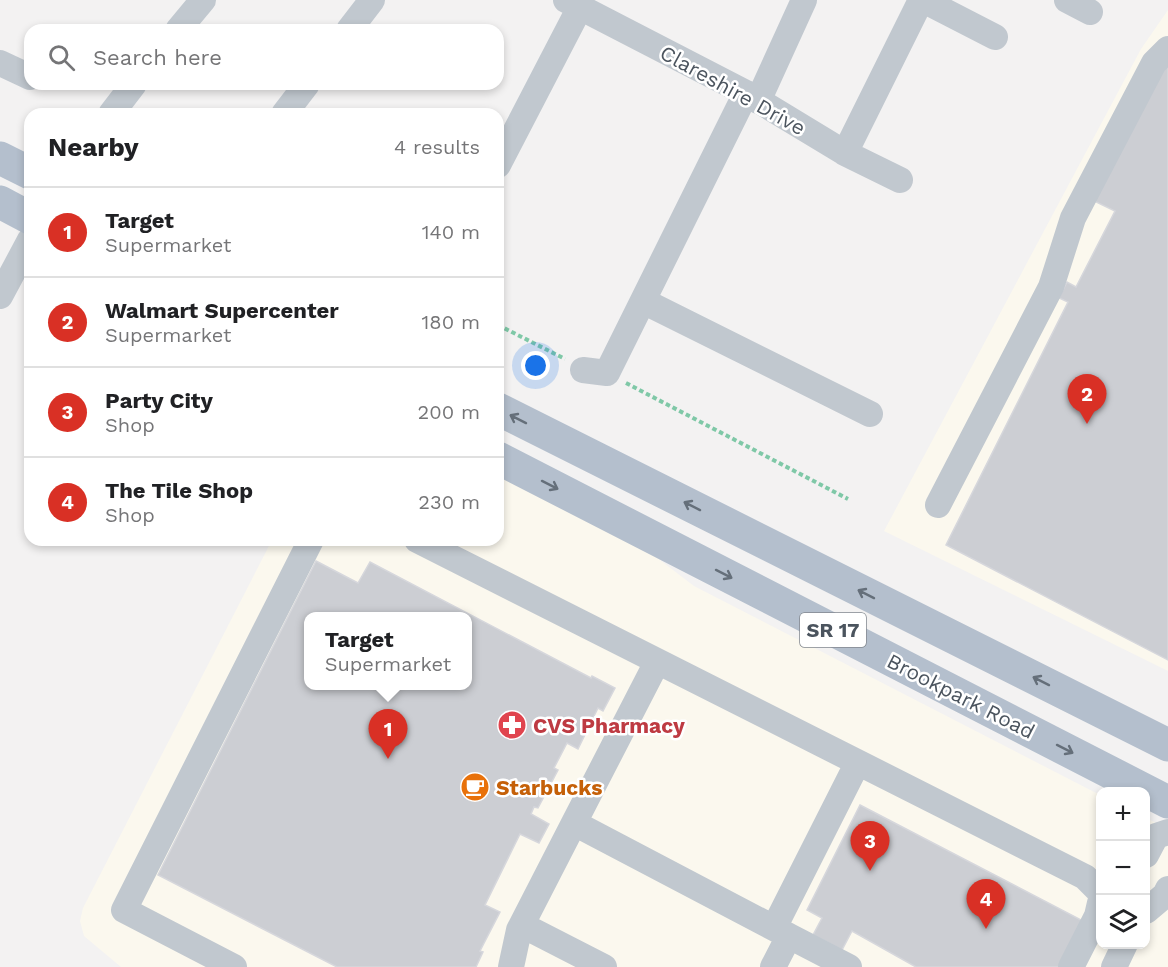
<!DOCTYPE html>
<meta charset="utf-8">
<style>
:root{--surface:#fff;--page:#f6f6f6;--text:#202124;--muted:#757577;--line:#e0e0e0;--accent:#d93025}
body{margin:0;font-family:"Work Sans",sans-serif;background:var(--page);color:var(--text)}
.controls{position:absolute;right:18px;bottom:18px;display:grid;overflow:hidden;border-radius:12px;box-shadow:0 3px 9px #0003}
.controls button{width:54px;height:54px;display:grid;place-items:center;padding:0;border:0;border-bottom:2px solid var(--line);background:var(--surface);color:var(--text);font:30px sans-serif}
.you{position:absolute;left:536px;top:366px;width:21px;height:21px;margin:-15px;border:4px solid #fff;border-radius:50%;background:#1a73e8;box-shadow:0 0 0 9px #1a73e833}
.badge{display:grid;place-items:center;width:39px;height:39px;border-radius:50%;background:var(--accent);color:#fff;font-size:20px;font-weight:700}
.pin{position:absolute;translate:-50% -50px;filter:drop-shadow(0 2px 3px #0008)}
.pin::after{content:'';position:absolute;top:32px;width:21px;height:18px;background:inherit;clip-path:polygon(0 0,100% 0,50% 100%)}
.popup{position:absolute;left:304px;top:612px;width:168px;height:78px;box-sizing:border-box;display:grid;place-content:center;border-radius:12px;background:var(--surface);filter:drop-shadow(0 2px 4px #0005);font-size:20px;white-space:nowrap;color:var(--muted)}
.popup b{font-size:22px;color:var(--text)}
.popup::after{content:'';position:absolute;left:50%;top:100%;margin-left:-12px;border:12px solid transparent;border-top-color:var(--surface)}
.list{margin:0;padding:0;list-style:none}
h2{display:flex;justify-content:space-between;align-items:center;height:78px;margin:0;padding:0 24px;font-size:26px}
h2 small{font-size:20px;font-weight:400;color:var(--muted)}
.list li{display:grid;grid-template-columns:39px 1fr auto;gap:18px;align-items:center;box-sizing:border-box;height:90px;padding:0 24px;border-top:2px solid var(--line)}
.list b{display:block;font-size:22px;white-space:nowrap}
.list p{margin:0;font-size:20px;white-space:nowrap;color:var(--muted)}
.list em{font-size:20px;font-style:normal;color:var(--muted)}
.icon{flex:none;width:33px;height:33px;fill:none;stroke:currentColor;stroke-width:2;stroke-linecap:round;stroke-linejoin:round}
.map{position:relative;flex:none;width:1168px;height:967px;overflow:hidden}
.search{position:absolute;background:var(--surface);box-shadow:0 3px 9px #0003;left:24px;top:24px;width:480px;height:66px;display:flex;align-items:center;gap:15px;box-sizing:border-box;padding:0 21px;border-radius:18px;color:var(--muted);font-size:22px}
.panel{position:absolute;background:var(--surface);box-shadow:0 3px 9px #0003;left:24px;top:108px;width:480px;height:438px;border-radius:18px}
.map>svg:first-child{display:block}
</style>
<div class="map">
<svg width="1168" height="967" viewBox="0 0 1168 967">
<rect width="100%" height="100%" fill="#f3f2f2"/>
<!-- commercial -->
<path fill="#fbf8ee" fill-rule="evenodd" d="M1168,10V671L884,531L1141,49Z
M498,476L652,554L694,586L1100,795V944H1146V818L1168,829V967H121L84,936L80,921L83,908L272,540H498ZM308,616H468V686H308Z"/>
<!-- building -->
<path fill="#ccced3" stroke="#d6d7dc" stroke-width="1.5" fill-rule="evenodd" d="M1168,64V660L946,545L1068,302L1059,298L1067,282L1076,287L1115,211L1094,201L1158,72Z
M316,561L358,583L370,562L591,678L592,676L615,688L603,711L598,708L578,749L567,743L554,768L558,770L538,808L534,807L531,814L549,824L539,843L520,834L485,905L500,912L480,951L483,952L476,967H337L158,875ZM308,616H468V686H308Z
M860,805L1085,922L1061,967H916L852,931L842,950L813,935L822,918L807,910Z"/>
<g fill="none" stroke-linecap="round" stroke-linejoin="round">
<!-- path -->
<path stroke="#7fc8a7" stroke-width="4" stroke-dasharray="4.5 3" stroke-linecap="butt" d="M498,325L565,359
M626,383L848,499"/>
<!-- minor -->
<path stroke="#c1c8cf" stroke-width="26" d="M566,0L746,93L845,153L900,180
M923,0L995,37
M1067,0L1090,12
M178,30L203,0
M349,30L372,0
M0,63L30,77
M758,101L804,0
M111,114L134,84
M284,114L307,84
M845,153L921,0
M498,165L580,7
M0,296L30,240
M643,301L870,414
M583,370L607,373L746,93
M938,505L1051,287L1073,218L1154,63L1168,49
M417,540L1085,877L1100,892
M657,662L574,823L789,936
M1146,855L1156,836L1168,832
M1146,911L1165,895L1168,889
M522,925L604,967
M775,926L857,764
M234,967L124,910L311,540
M511,967L519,930L574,823
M773,967L789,936L849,967
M1071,967L1097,916L1100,903
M1114,967L1125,944"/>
<!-- major -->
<path stroke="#b4bfcd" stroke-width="33" d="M0,158L30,173
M0,202L30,218
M498,409L1168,745
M498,458L1168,802"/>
</g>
<!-- one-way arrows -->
<defs><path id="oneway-shaft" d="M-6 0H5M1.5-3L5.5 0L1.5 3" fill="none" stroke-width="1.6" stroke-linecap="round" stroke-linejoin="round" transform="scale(1.5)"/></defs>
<g stroke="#656f7a">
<use href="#oneway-shaft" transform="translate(518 419) rotate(-153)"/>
<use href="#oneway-shaft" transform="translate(550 485) rotate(27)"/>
<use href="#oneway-shaft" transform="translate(692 506) rotate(-153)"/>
<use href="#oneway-shaft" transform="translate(724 574) rotate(27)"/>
<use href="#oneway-shaft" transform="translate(866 594) rotate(-153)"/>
<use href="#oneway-shaft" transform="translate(1041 681) rotate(-153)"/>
<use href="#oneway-shaft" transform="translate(1065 749) rotate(27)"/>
</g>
<!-- icons -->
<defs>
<g id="pharmacy-disc" transform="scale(1.5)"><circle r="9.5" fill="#e0444e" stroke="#fff"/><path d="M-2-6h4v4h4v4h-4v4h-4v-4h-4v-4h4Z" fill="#fff"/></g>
<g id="cafe-disc" transform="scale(1.5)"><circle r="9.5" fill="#e8710a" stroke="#fff"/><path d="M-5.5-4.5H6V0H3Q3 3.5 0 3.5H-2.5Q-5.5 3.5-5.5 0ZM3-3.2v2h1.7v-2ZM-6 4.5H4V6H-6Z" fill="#fff"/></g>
</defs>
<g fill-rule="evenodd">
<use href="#pharmacy-disc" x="512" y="725"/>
<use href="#cafe-disc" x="475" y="787"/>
</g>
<g text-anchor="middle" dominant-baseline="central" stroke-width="5" stroke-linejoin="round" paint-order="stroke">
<!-- shield labels -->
<rect fill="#fff" stroke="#81878e" stroke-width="1.5" x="800" y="613" width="66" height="34" rx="4.5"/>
<g font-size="20" font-weight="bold" fill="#4b545e">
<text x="833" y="630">SR 17</text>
</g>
<!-- street labels -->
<g font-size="21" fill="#4b545e" stroke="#fff">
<text transform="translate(733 90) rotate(29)">Clareshire Drive</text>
<text transform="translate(961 696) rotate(27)">Brookpark Road</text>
</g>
<!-- health labels -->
<g font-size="21" font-weight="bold" fill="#be3a42" stroke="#fff" text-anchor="start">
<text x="533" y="725">CVS Pharmacy</text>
</g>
<!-- food labels -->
<g font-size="21" font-weight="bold" fill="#c56008" stroke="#fff" text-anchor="start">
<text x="496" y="787">Starbucks</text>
</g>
</g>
</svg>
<div class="controls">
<button>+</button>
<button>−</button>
<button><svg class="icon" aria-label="layers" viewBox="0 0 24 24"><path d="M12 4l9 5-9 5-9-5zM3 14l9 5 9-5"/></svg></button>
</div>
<div class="you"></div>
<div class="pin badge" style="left:388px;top:759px">1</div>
<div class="popup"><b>Target</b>Supermarket</div>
<div class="pin badge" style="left:1087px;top:424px">2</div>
<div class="pin badge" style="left:870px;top:871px">3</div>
<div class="pin badge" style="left:986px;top:929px">4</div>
<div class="search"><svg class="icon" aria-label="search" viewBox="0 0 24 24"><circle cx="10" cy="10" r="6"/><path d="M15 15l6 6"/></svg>Search here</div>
<section class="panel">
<h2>Nearby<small>4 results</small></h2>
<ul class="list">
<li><span class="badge">1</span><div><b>Target</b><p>Supermarket</p></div><em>140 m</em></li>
<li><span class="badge">2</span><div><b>Walmart Supercenter</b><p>Supermarket</p></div><em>180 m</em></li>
<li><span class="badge">3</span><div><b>Party City</b><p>Shop</p></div><em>200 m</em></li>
<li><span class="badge">4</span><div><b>The Tile Shop</b><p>Shop</p></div><em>230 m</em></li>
</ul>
</section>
</div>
